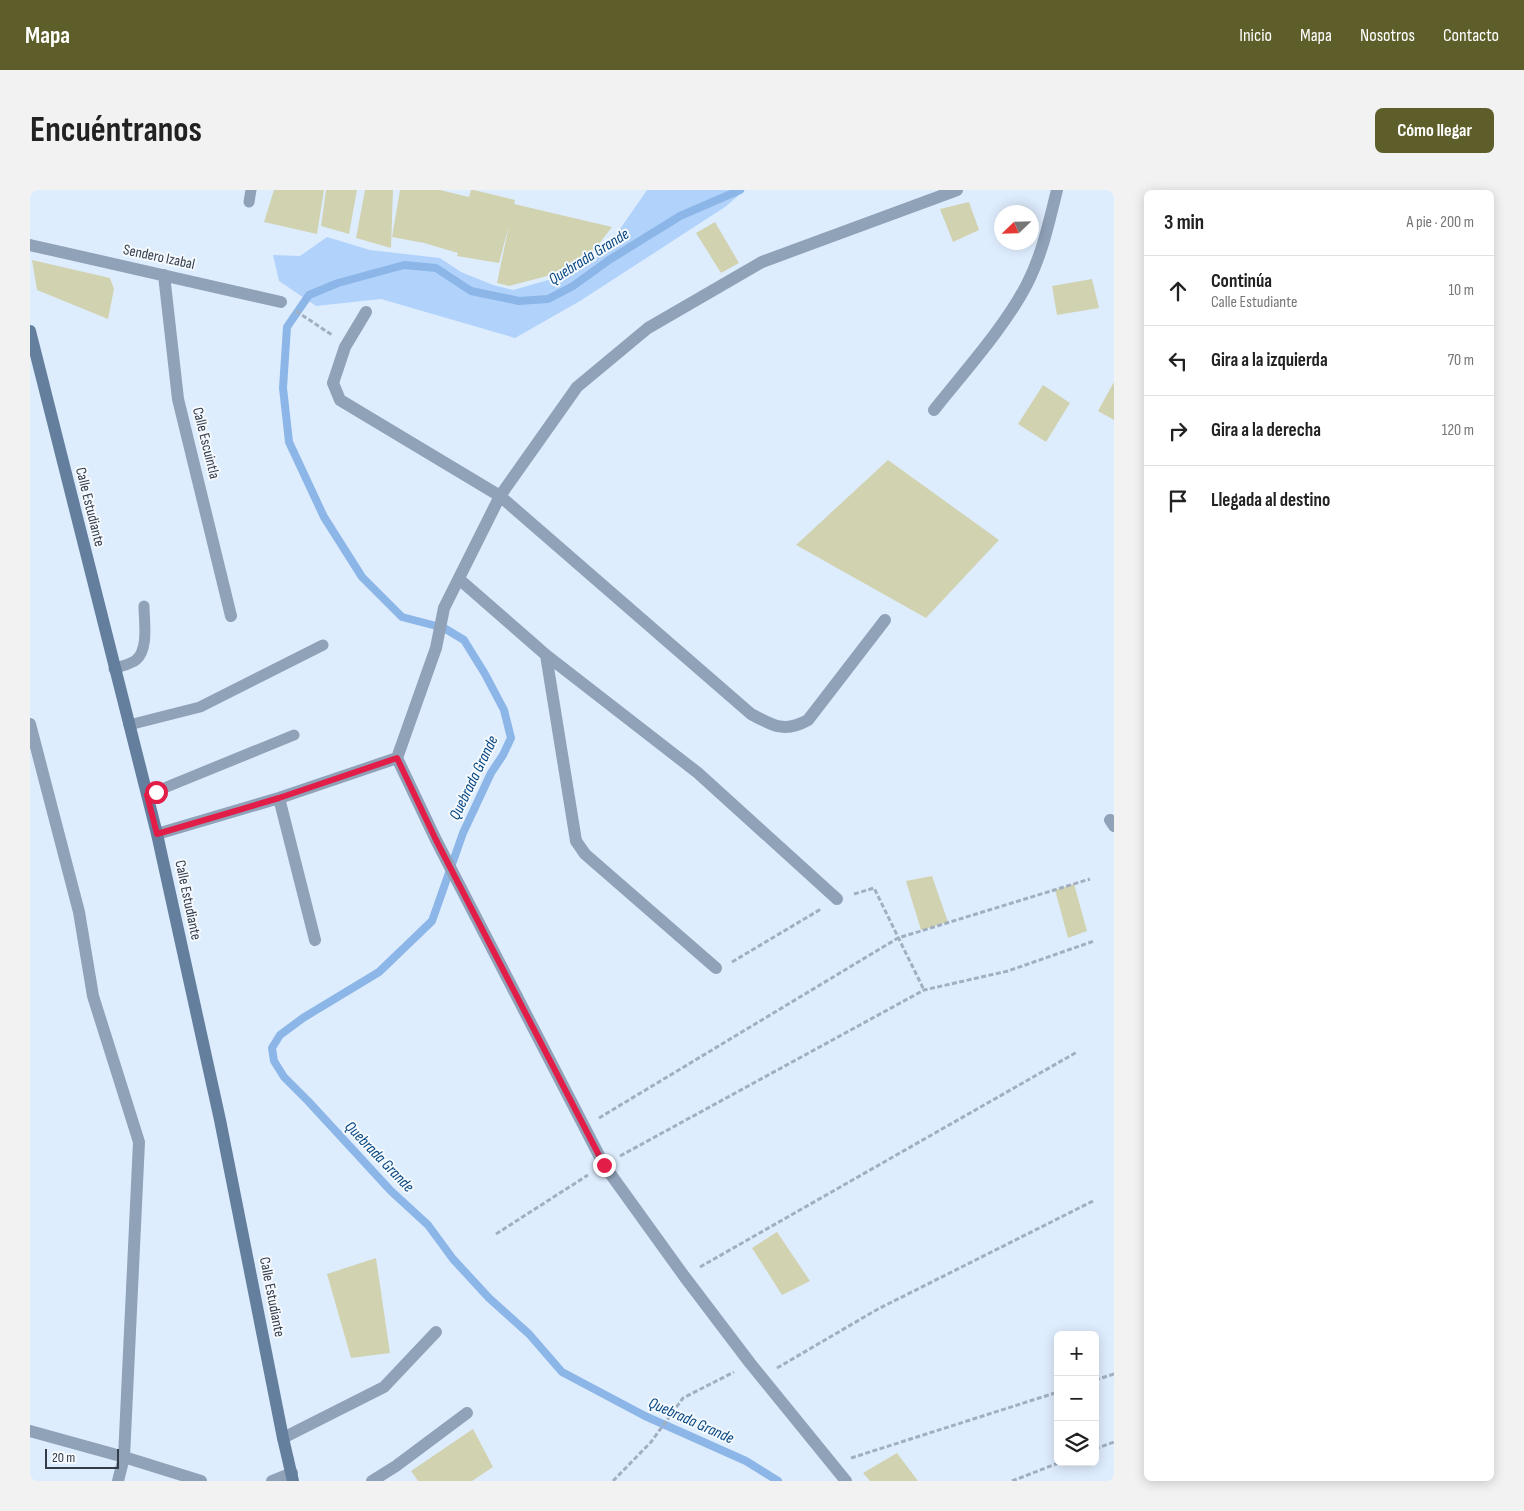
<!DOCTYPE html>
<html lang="es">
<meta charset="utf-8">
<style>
:root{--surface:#fff;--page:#f2f2f2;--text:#222;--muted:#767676;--line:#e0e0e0;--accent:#5e5e2b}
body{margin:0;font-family:"Sofia Sans Condensed",sans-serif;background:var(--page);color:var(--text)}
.controls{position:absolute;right:15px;bottom:15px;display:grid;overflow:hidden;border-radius:8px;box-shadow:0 2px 12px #0003}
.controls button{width:45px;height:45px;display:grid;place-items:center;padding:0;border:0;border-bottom:1px solid var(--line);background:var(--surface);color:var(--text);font:25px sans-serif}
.compass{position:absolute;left:964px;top:15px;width:45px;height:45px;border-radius:50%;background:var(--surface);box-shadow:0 2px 12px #0003;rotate:247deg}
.scale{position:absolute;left:15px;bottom:12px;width:74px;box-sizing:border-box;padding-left:5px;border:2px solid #333c47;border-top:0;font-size:14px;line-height:18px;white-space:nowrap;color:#333c47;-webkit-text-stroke:4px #f4f9fe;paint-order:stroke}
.stop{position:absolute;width:15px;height:15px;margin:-11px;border:4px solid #e11d48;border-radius:50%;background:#fff}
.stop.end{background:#e11d48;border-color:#fff;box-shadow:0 1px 5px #0008}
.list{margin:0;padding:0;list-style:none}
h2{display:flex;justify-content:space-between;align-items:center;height:65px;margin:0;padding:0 20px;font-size:21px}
h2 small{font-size:16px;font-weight:400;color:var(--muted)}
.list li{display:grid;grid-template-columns:32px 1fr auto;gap:15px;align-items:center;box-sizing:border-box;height:70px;padding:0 20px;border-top:1px solid var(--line)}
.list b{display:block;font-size:19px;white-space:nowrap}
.list p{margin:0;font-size:16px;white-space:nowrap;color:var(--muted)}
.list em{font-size:16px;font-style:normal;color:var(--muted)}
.icon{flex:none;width:28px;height:28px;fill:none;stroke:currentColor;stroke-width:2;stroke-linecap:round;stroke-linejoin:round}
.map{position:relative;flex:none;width:1084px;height:1291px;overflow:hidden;border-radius:8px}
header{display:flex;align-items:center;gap:30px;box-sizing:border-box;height:70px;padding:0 25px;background:var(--accent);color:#fff}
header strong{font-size:24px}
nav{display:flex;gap:28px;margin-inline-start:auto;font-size:18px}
.intro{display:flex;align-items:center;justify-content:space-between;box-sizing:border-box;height:120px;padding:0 30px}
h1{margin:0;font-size:35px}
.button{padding:12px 22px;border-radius:8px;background:var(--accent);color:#fff;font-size:18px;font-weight:700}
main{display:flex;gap:30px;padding:0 30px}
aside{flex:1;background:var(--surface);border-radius:8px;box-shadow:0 2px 12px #0003}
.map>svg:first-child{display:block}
</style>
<header>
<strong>Mapa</strong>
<nav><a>Inicio</a><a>Mapa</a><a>Nosotros</a><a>Contacto</a></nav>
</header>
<div class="intro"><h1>Encuéntranos</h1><a class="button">Cómo llegar</a></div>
<main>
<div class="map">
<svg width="1084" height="1291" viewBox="0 0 1084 1291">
<rect width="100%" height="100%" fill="#deedfe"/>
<!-- green -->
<path fill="#b1d3fb" d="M617,0H715L695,17L550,111L485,148L351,109L286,116L249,91L243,65L270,66L297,47L340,60L410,68L431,82L463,95L483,100L539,84L567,67L590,39Z"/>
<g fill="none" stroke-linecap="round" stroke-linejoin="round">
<!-- stream -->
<path stroke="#8cb6e7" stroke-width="8" d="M710,0L650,26L579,70L543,96L518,109L489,111L441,101L406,78L374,75L308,93L279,105L257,137L253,198L259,252L294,327L332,387L372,427L414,438L434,450L455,484L474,520L481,548L473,565L461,583L433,643L402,731L349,782L273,828L250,845L242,858L244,871L254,887L278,911L361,1001L398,1035L423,1069L459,1108L499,1144L532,1182L615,1226L716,1271L748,1291"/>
</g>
<!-- building -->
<path fill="#d1d2b0" d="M244,0H294L287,44L234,32Z
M296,0H327L319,44L291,36Z
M335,0H363L361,58L326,48Z
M370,0H410L439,7L441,0H444L485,10L484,14L582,37L555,72L521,85L479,96L467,93L479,35L469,73L427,66L428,63L394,53L362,47Z
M939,12L949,40L923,52L910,19Z
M685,32L709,73L691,83L666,43Z
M2,70L80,88L84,99L78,129L7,100Z
M1062,89L1069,118L1027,125L1022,96Z
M1084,192V230L1068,221Z
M1013,195L1040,213L1016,252L988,234Z
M858,270L969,350L896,428L766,355Z
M902,686L918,732L891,740L876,691Z
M1044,694L1057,741L1038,748L1025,700Z
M747,1042L780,1091L752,1105L722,1058Z
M346,1068L360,1163L321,1168L297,1084Z
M443,1239L463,1277L442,1291H388L381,1281Z
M867,1263L888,1291H840L833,1283Z"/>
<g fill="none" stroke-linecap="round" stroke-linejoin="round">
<!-- path -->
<path stroke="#a2afbe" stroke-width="3" stroke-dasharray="5 2.5" stroke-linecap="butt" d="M266,121L302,145
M824,704L844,698L894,800
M702,772L791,719
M569,928L868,748L1060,689
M590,966L894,800L978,781L1064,751
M466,1044L558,985
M670,1077L1047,862
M747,1178L848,1119L1065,1010
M1065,1190L1084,1184
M1065,1259L1084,1252
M821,1268L1028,1202
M583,1291L621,1252L653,1208L704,1182
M982,1291L1031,1272"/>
<!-- lane -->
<path stroke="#90a2b8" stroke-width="11" d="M219,12L221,0
M84,479C91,476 101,474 106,470C119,459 114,431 114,416
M99,535L170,517L293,455
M117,605L264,545"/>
<!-- street -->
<path stroke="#90a2b8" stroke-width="12" d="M0,55L251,112
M134,85L148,209L201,426
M336,122L315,157L303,193L310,210L470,306L721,524C743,536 755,543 778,530L855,430
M904,220C934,182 975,137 997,94C1012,65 1019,32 1027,0
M429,389L516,465L668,583L807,709
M516,465L546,651L555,664L686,778
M0,534L49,722L63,806L109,952L94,1267L88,1291
M249,608L285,750
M1080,630L1084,636
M127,644L249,608L367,568
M0,1241L94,1267L171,1291
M253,1248L354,1197L406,1142
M242,1291L262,1283
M342,1291L366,1276L437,1223
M816,1291L720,1173L654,1086L574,975L406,650L367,568L406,458L414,418L470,306L547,197L618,138L732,72L927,0"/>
<!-- secondary -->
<path stroke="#647f9e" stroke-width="12" d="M0,141L127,644L190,930L253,1248L263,1291"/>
</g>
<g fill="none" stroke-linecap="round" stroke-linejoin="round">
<!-- route -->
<path stroke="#e11d48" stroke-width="6" d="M126,602L117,605L127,644L249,608L367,568L406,650L574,975"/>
</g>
<g text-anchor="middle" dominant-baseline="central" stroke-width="4" stroke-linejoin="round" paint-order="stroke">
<!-- street labels -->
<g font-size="15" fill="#333c47" stroke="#f4f9fe">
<text transform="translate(129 67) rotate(12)">Sendero Izabal</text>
<text transform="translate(176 253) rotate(76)">Calle Escuintla</text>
<text transform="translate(60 317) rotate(76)">Calle Estudiante</text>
<text transform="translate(158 710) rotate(78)">Calle Estudiante</text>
<text transform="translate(242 1107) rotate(79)">Calle Estudiante</text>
</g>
<!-- water labels -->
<g font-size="16" font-style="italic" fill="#06457f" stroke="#f4f9fe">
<text transform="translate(559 67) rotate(-32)">Quebrada Grande</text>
<text transform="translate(444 588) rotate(-64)">Quebrada Grande</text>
<text transform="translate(349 967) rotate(46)">Quebrada Grande</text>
<text transform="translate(661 1231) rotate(24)">Quebrada Grande</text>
</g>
</g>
</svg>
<div class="controls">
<button>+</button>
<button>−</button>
<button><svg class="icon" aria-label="layers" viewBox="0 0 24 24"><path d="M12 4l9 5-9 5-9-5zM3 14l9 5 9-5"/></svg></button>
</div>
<svg class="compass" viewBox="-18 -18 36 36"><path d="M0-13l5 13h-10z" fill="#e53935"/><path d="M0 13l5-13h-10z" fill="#767676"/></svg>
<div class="scale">20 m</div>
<div class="stop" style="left:126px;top:602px"></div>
<div class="stop end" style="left:574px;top:975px"></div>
</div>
<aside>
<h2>3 min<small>A pie · 200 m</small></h2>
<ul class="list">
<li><svg class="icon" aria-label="ahead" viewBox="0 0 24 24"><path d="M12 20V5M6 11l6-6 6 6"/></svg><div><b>Continúa</b><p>Calle Estudiante</p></div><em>10 m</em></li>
<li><svg class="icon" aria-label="left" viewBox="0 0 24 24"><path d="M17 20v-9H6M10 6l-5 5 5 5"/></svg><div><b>Gira a la izquierda</b></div><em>70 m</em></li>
<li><svg class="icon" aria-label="right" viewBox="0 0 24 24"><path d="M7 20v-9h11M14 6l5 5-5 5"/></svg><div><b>Gira a la derecha</b></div><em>120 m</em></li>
<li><svg class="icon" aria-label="arrive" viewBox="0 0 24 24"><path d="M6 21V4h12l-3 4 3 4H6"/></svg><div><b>Llegada al destino</b></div></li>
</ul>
</aside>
</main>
